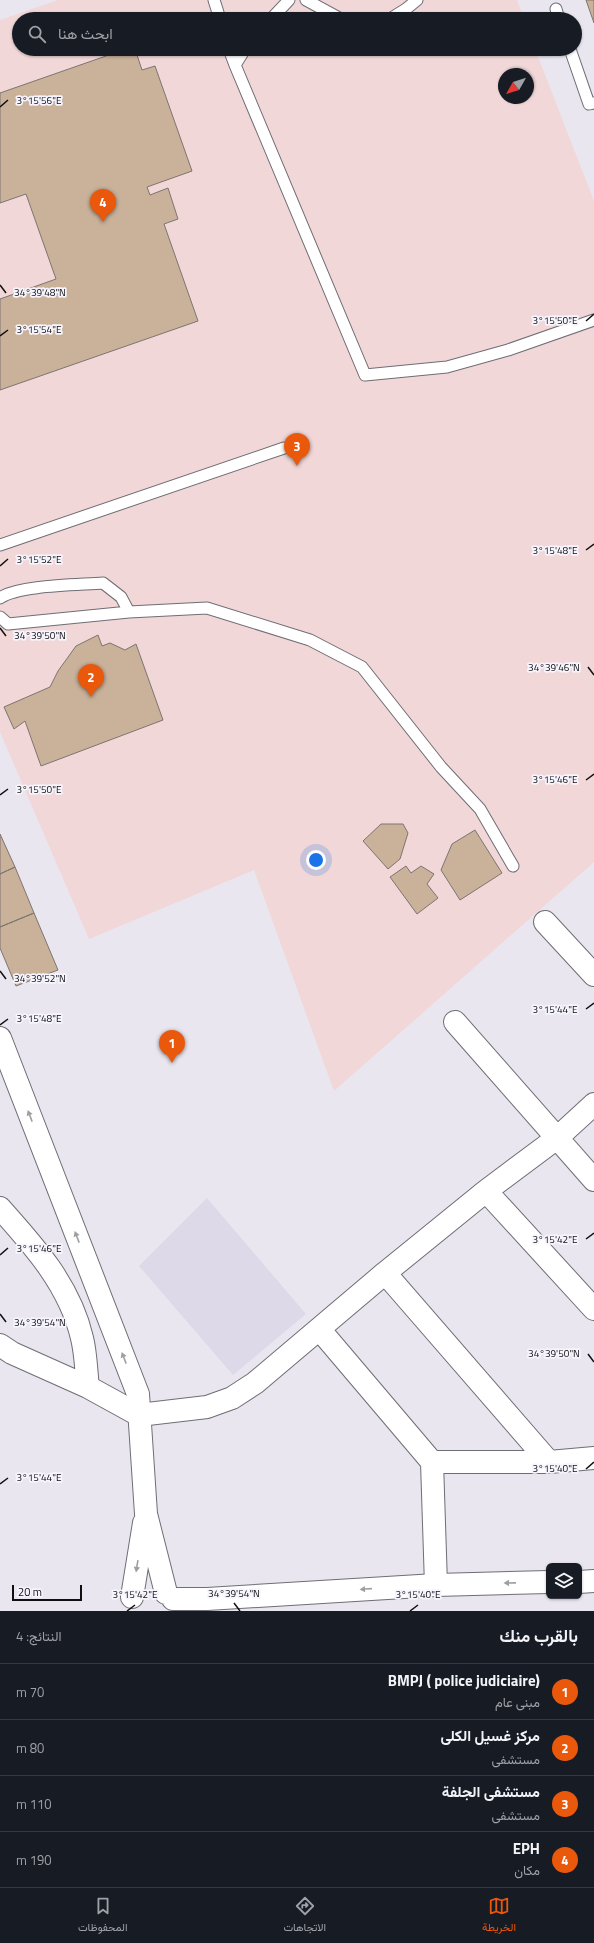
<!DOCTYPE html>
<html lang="ar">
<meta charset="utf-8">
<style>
:root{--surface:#171b24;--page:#20242c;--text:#f1f3f6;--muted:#9ea1a6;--line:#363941;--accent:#ea580c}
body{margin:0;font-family:"Titillium Web",Vazirmatn,sans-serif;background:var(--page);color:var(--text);direction:rtl}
.controls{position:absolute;right:12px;bottom:12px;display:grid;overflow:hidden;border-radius:6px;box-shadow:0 1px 3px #0004}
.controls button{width:36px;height:36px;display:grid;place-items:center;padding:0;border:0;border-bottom:1px solid var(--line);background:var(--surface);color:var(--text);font:20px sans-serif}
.compass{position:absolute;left:498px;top:68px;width:36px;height:36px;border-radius:50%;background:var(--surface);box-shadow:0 1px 3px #0004;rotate:231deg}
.scale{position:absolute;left:12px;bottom:10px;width:70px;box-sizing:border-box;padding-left:4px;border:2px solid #0f0f11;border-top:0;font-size:11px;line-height:14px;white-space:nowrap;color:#0f0f11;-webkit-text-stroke:3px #f6f4fc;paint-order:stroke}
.you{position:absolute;left:316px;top:860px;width:14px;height:14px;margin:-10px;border:3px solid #fff;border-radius:50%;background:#1a73e8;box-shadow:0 0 0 6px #1a73e833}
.badge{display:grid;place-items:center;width:26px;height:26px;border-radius:50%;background:var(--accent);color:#fff;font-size:13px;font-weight:700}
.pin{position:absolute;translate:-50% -33px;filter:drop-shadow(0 1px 2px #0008)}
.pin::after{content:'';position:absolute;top:21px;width:14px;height:12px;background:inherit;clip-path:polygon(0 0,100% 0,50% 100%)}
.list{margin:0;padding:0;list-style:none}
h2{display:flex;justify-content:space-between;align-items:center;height:52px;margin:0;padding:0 16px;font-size:17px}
h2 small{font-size:13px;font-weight:400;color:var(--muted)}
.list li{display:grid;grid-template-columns:26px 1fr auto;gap:12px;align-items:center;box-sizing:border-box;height:56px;padding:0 16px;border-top:1px solid var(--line)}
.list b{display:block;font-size:15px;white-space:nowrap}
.list p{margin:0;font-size:13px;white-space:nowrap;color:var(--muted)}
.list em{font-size:13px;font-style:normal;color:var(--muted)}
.icon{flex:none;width:22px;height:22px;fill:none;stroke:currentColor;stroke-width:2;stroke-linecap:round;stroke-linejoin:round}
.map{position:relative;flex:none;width:594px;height:1611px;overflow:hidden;direction:ltr}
.search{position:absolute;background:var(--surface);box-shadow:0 1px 3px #0004;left:12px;right:12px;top:12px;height:44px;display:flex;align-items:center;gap:10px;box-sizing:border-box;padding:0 14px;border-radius:22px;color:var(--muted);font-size:15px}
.sheet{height:276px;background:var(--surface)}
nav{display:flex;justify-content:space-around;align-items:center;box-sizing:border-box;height:56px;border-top:1px solid var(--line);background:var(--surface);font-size:11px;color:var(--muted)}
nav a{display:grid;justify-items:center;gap:2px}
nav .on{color:var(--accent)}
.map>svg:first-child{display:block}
</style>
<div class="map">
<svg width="594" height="1611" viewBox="0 0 594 1611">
<rect width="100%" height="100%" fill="#e9e6ef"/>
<!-- built -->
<path fill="#ded9e9" d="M207,1198L306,1314L233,1375L139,1266Z"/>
<!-- medical -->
<path fill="#f1d7d8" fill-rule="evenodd" d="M58,0H517L524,19H19V49H535L594,201V862L334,1091L254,870L89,939L0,732V20ZM504,74H528V98H504Z"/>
<!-- building -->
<path fill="#cab19a" stroke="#7c7570" d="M586,0H594V23Z
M126,49H135L142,70L155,66L192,171L147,187L150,195L168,188L178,219L164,224L198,321L0,390V299L56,279L26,194L0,203V93Z
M98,635L102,646L110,643L125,650L136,644L163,720L41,766L25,721L14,729L4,707L50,687L58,671L76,646Z
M381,824H403L408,833L400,859L388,869L363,841Z
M475,830L502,873L460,900L441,870L452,844Z
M0,834L15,867L0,874Z
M406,866L411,873L421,866L434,874L427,884L438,898L417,914L390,877Z
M15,867L34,913L0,927V874Z
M34,913L58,970L16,986L0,948V927Z"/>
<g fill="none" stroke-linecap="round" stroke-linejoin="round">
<!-- service casing -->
<g stroke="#6f6d75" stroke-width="13">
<path id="service" d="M214,0L220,19
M306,0L341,19
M556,9L559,19
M271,19L289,0
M390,19L406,9L417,0
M229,49L235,65
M245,49L235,65L365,375L447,367L508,350L594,320
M570,49L589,104L594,103
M0,545L284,448
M0,598C18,585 79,585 103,583L121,597L129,612L8,624L0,617
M129,612L207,608L310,640L362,667L441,767L480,809L513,866"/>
</g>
<!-- minor casing -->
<g stroke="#6f6d75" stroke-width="24">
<path id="minor" d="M545,922L594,975
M455,1022L594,1180
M486,1191L594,1309
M0,1208C35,1247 70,1286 82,1338C86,1354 86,1371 88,1387
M320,1330L432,1462L436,1585
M0,1345L12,1353L88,1387L139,1415L207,1407L232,1398L255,1383L385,1273
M432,1462H549L594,1458
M549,1462L385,1273L486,1191L557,1138L594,1104"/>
</g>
<!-- tertiary casing -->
<g stroke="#6f6d75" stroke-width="24">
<path id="tertiary" d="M0,1038L138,1394L146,1514L166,1593
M579,1582L594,1581
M132,1597L144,1523
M173,1599H207L436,1585L549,1582"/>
</g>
<!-- service -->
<use href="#service" stroke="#fff" stroke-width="11"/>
<!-- minor -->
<use href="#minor" stroke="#fff" stroke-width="22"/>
<!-- tertiary -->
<use href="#tertiary" stroke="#fff" stroke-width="22"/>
</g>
<!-- one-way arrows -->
<defs><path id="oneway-solid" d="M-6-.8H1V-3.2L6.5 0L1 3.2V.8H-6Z"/></defs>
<g fill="#9f9fa0">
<use href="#oneway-solid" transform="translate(30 1116) rotate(-111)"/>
<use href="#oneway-solid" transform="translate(77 1237) rotate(-111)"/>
<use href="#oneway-solid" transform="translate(124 1358) rotate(-111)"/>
<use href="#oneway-solid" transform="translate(137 1566) rotate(99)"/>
<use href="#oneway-solid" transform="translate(510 1583) rotate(179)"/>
<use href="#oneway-solid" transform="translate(366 1589) rotate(176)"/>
</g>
<!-- ticks -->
<path fill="none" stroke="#0f0f11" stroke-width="1.5" d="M0,107L8,100M0,285L6,293M586,321L594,314M0,336L8,330M586,550L594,544M0,566L8,559M0,628L6,636M588,667L594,675M586,780L594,774M0,795L8,789M0,971L6,979M586,1009L594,1003M0,1025L8,1019M586,1239L594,1233M0,1255L8,1248M0,1314L6,1322M588,1354L594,1362M586,1469L594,1462M0,1484L8,1478M234,1603L240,1611M127,1611L135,1605M410,1611L418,1605"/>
<g font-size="10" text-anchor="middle" fill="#0f0f11" stroke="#f6f4fc" stroke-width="3.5" stroke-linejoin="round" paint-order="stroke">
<text x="39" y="104">3°15'56"E</text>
<text x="40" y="296">34°39'48"N</text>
<text x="555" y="324">3°15'50"E</text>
<text x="39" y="333">3°15'54"E</text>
<text x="555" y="554">3°15'48"E</text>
<text x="39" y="563">3°15'52"E</text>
<text x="40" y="639">34°39'50"N</text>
<text x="554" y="671">34°39'46"N</text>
<text x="555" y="783">3°15'46"E</text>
<text x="39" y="793">3°15'50"E</text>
<text x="40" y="982">34°39'52"N</text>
<text x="555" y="1013">3°15'44"E</text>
<text x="39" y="1022">3°15'48"E</text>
<text x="555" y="1243">3°15'42"E</text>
<text x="39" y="1252">3°15'46"E</text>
<text x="40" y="1326">34°39'54"N</text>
<text x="554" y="1357">34°39'50"N</text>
<text x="555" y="1472">3°15'40"E</text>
<text x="39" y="1481">3°15'44"E</text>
<text x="234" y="1597">34°39'54"N</text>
<text x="135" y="1598">3°15'42"E</text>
<text x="418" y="1598">3°15'40"E</text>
</g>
</svg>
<div class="controls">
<button><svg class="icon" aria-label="layers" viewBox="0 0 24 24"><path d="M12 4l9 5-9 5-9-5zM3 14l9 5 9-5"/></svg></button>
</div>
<svg class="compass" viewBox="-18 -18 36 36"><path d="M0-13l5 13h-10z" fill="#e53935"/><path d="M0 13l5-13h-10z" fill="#9ea1a6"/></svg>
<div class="scale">20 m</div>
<div class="you"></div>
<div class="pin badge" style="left:172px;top:1063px">1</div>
<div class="pin badge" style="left:91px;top:697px">2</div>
<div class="pin badge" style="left:297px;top:466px">3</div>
<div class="pin badge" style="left:103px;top:222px">4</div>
<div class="search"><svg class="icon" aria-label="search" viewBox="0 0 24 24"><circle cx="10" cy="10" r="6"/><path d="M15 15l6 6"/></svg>ابحث هنا</div>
</div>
<section class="sheet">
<h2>بالقرب منك<small>النتائج: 4</small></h2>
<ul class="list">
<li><span class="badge">1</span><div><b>BMPJ ( police judiciaire)</b><p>مبنى عام</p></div><em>70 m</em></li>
<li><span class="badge">2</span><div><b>مركز غسيل الكلى</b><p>مستشفى</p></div><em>80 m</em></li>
<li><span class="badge">3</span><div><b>مستشفى الجلفة</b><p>مستشفى</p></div><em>110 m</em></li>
<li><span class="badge">4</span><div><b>EPH</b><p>مكان</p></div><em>190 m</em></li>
</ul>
</section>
<nav>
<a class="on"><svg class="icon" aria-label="map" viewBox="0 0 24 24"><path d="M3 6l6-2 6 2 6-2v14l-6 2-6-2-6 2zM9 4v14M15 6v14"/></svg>الخريطة</a>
<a><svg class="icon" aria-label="directions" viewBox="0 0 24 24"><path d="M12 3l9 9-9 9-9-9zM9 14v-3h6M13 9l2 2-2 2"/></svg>الاتجاهات</a>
<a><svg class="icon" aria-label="saved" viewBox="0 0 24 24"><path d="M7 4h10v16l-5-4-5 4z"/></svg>المحفوظات</a>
</nav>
